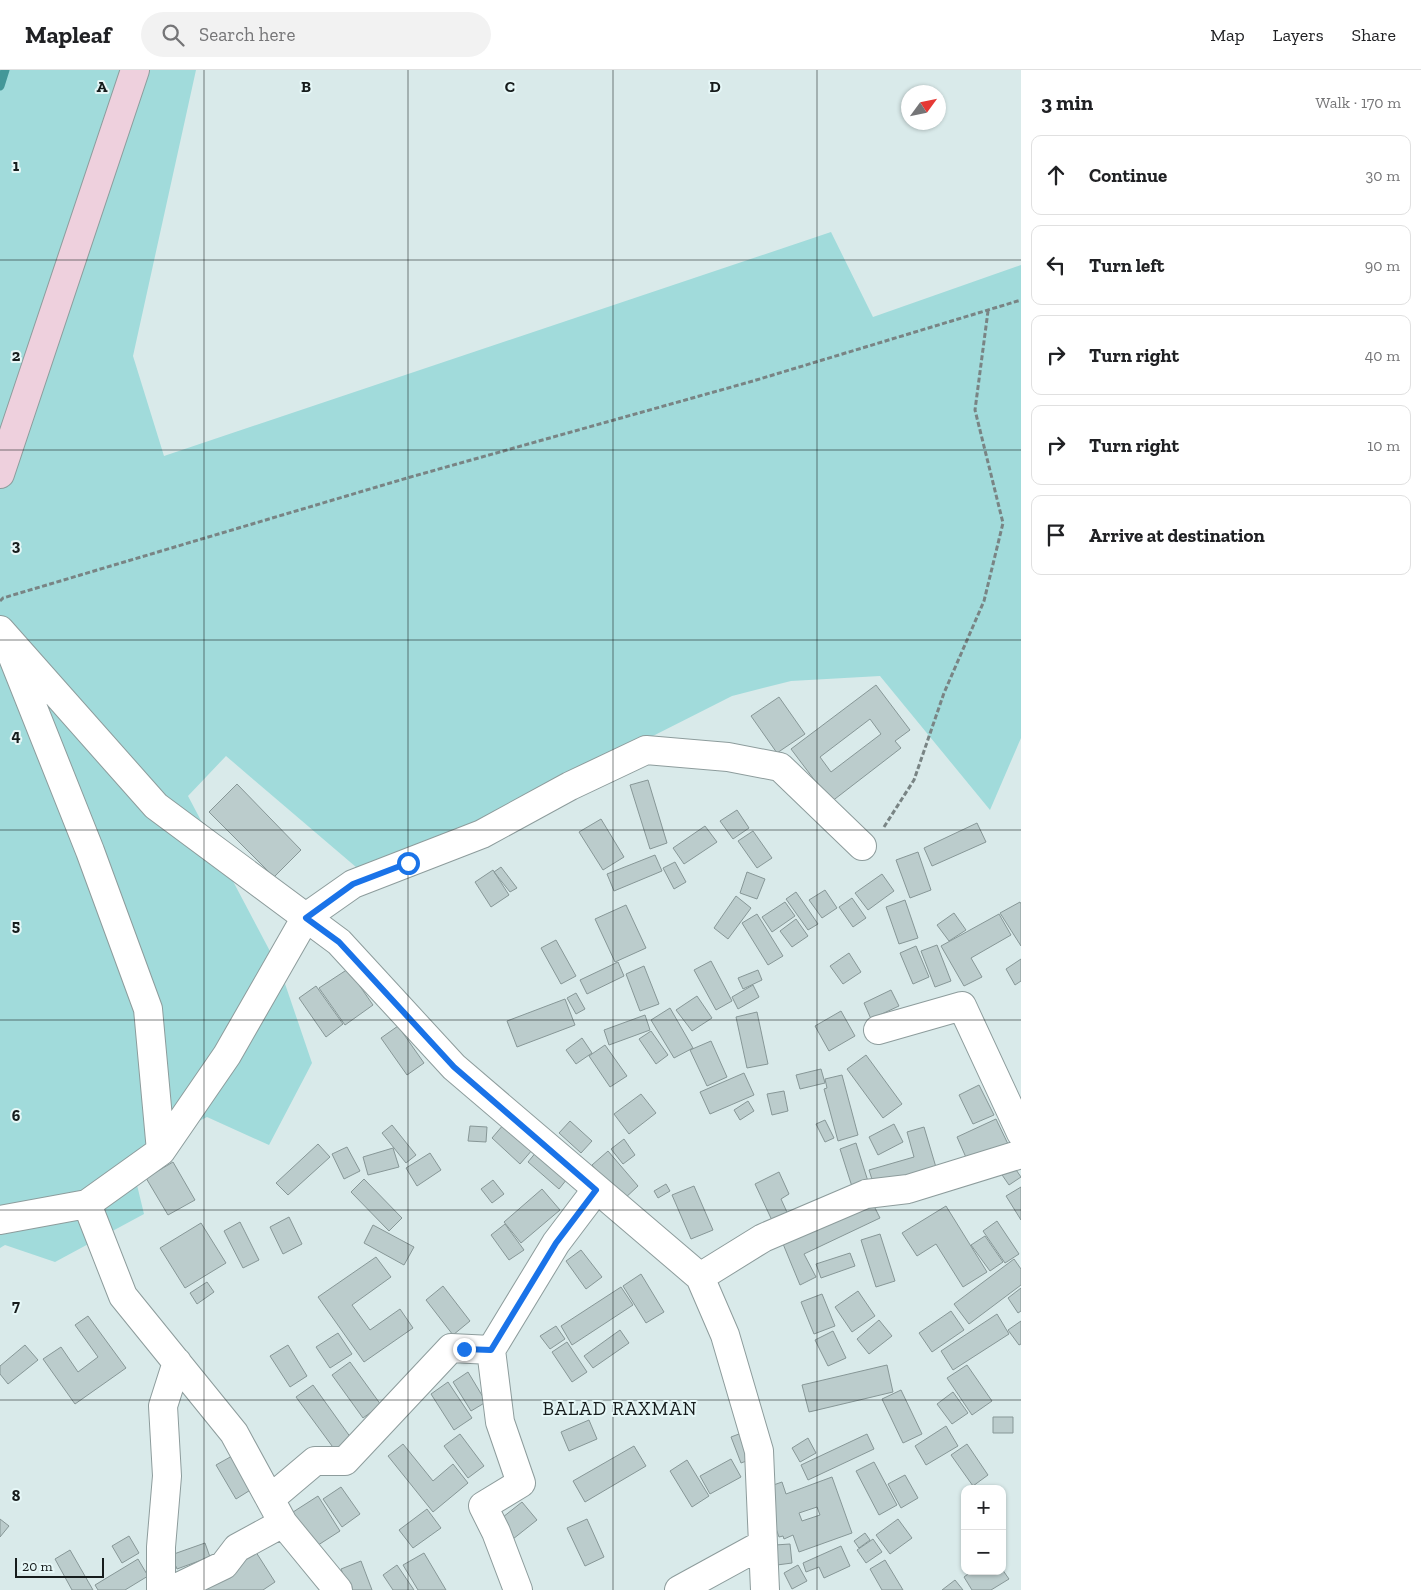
<!DOCTYPE html>
<meta charset="utf-8">
<style>
:root{--surface:#fff;--page:#f2f2f2;--text:#202124;--muted:#757577;--line:#e0e0e0}
body{margin:0;font-family:"Zilla Slab",serif;background:var(--page);color:var(--text)}
.controls{position:absolute;right:15px;bottom:15px;display:grid;overflow:hidden;border-radius:10px;box-shadow:0 1px 4px #0004}
.controls button{width:45px;height:45px;display:grid;place-items:center;padding:0;border:0;border-bottom:1px solid var(--line);background:var(--surface);color:var(--text);font:25px sans-serif}
.compass{position:absolute;left:901px;top:15px;width:45px;height:45px;border-radius:50%;background:var(--surface);box-shadow:0 1px 4px #0004;rotate:57deg}
.scale{position:absolute;left:15px;bottom:12px;width:89px;box-sizing:border-box;padding-left:5px;border:2px solid #161c1c;border-top:0;font-size:14px;line-height:18px;white-space:nowrap;color:#161c1c;-webkit-text-stroke:4px #e6f7f7;paint-order:stroke}
.stop{position:absolute;width:15px;height:15px;margin:-11px;border:4px solid #1a73e8;border-radius:50%;background:#fff}
.stop.end{background:#1a73e8;border-color:#fff;box-shadow:0 1px 5px #0008}
.list{margin:0;padding:0;list-style:none}
h2{display:flex;justify-content:space-between;align-items:center;height:65px;margin:0;padding:0 20px;font-size:21px}
h2 small{font-size:16px;font-weight:400;color:var(--muted)}
.list li{display:grid;grid-template-columns:32px 1fr auto;gap:15px;align-items:center;box-sizing:border-box;height:80px;margin:0 10px 10px;padding:0 10px;border:1px solid var(--line);border-radius:10px}
.list b{display:block;font-size:19px;white-space:nowrap}
.list em{font-size:16px;font-style:normal;color:var(--muted)}
.icon{flex:none;width:28px;height:28px;fill:none;stroke:currentColor;stroke-width:2;stroke-linecap:round;stroke-linejoin:round}
.map{position:relative;flex:none;width:1021px;height:1520px;overflow:hidden}
header{display:flex;align-items:center;gap:30px;box-sizing:border-box;height:70px;padding:0 25px;background:var(--surface);border-bottom:1px solid var(--line)}
header strong{font-size:24px}
nav{display:flex;gap:28px;margin-inline-start:auto;font-size:18px}
.search{width:350px;height:45px;background:var(--page);display:flex;align-items:center;gap:12px;box-sizing:border-box;padding:0 18px;border-radius:28px;color:var(--muted);font-size:19px}
main{display:flex}
aside{flex:1;background:var(--surface)}
.map>svg:first-child{display:block}
</style>
<header>
<strong>Mapleaf</strong>
<div class="search"><svg class="icon" aria-label="search" viewBox="0 0 24 24"><circle cx="10" cy="10" r="6"/><path d="M15 15l6 6"/></svg>Search here</div>
<nav><a>Map</a><a>Layers</a><a>Share</a></nav>
</header>
<main>
<div class="map">
<svg width="1021" height="1520" viewBox="0 0 1021 1520">
<rect width="100%" height="100%" fill="#d9eaea"/>
<!-- green -->
<path fill="#a1dbdb" d="M0,0H196L133,286L164,386L831,162L873,247L1021,195V668L990,740L880,606L791,611L732,626L370,809L226,686L188,726L281,902L312,993L269,1075L207,1047L130,1086L144,1144L55,1192L5,1175L0,1178Z"/>
<g fill="none" stroke-linecap="round" stroke-linejoin="round">
<!-- stream -->
<path stroke="#449798" stroke-width="9" d="M0,16L5,0"/>
</g>
<!-- building -->
<path fill="#bcc" stroke="#879797" fill-rule="evenodd" d="M876,615L910,660L895,671L901,678L831,732L791,679ZM870,649L881,664L831,702L820,687Z
M779,627L805,664L777,683L751,646Z
M648,710L667,773L650,779L630,715Z
M237,714L301,780L274,807L209,742Z
M737,740L749,758L733,769L720,751Z
M601,749L624,787L603,800L579,762Z
M977,753L986,772L932,796L924,778Z
M705,756L717,772L684,794L673,778Z
M753,761L772,788L757,798L738,771Z
M918,782L931,820L910,828L896,790Z
M655,785L662,801L614,821L607,804Z
M675,792L686,812L674,819L663,798Z
M501,797L517,818L510,822L494,802Z
M493,800L509,825L491,837L475,812Z
M747,802L765,809L757,829L740,823Z
M882,804L894,821L868,840L855,823Z
M825,820L837,838L822,848L809,830Z
M796,822L818,854L808,860L786,829Z
M736,826L751,838L728,869L714,858Z
M852,828L866,848L853,857L839,837Z
M905,830L918,868L899,874L886,837Z
M785,832L795,846L772,862L762,847Z
M1020,832L1021,834V876L1000,843Z
M626,835L646,878L615,892L595,849Z
M954,843L966,860L949,871L937,855Z
M757,844L783,886L768,895L742,853Z
M999,844L1011,865L971,888L982,907L964,916L941,876Z
M796,849L808,866L792,877L780,861Z
M556,870L576,906L561,914L541,878Z
M937,875L951,911L935,917L921,881Z
M916,876L929,907L913,914L900,883Z
M849,883L861,902L843,914L830,896Z
M1021,889V911L1015,915L1006,899Z
M711,891L732,931L716,940L694,900Z
M618,892L624,906L587,924L580,910Z
M644,896L659,934L640,941L626,904Z
M348,899L373,935L345,955L319,918Z
M758,900L762,910L743,919L738,908Z
M753,915L759,927L738,939L732,927Z
M316,916L343,954L326,967L299,928Z
M891,920L899,936L871,949L864,933Z
M576,923L585,939L576,944L567,928Z
M697,926L712,948L692,961L676,940Z
M565,929L575,955L517,977L507,951Z
M670,938L693,978L674,988L651,950Z
M841,941L855,966L829,981L815,956Z
M757,942L768,994L747,998L736,947Z
M645,945L650,960L609,975L604,960Z
M398,956L424,993L407,1005L381,968Z
M651,961L668,985L656,994L639,969Z
M582,968L592,983L576,994L566,980Z
M711,971L727,1007L707,1016L690,980Z
M605,975L627,1006L610,1017L589,986Z
M866,985L902,1034L883,1048L847,999Z
M821,999L825,1013L800,1019L796,1005Z
M744,1003L754,1025L710,1044L700,1022Z
M842,1005L858,1065L838,1071L824,1019L827,1018L825,1009Z
M979,1015L994,1045L973,1054L959,1025Z
M784,1021L788,1041L772,1045L767,1024Z
M641,1024L656,1043L629,1064L614,1044Z
M748,1031L754,1041L740,1050L734,1040Z
M996,1049L1008,1074L968,1092L957,1067Z
M825,1050L834,1068L825,1072L816,1054Z
M570,1051L592,1071L581,1083L559,1063Z
M504,1054L533,1079L520,1094L492,1068Z
M894,1054L903,1072L878,1085L869,1067Z
M392,1055L416,1085L406,1093L382,1063Z
M470,1056L487,1057L486,1072L468,1071Z
M924,1057L938,1104L876,1122L869,1100L914,1087L907,1062Z
M624,1069L635,1085L623,1094L611,1079Z
M856,1073L871,1121L855,1126L840,1079Z
M318,1074L330,1087L288,1125L276,1113Z
M347,1077L360,1101L344,1109L332,1084Z
M393,1078L399,1097L368,1105L363,1087Z
M537,1081L567,1109L559,1119L528,1092Z
M608,1081L638,1116L623,1130L592,1095Z
M430,1083L441,1100L417,1116L406,1098Z
M1010,1091L1021,1107L1009,1115L998,1099Z
M173,1092L195,1130L168,1145L146,1108Z
M779,1102L789,1124L781,1129L791,1151L776,1159L755,1114Z
M364,1109L402,1148L389,1161L351,1122Z
M493,1110L504,1124L492,1133L481,1119Z
M666,1114L670,1121L658,1128L654,1121Z
M694,1116L713,1160L691,1169L672,1125Z
M1021,1117V1150L1006,1126Z
M542,1119L560,1140L521,1173L504,1152Z
M869,1126L880,1148L804,1184L816,1207L800,1215L781,1169Z
M946,1136L987,1202L963,1217L936,1174L917,1186L902,1163Z
M289,1147L302,1174L283,1184L270,1157Z
M997,1151L1019,1184L1005,1193L983,1161Z
M240,1152L259,1190L243,1198L224,1161Z
M201,1153L226,1193L185,1218L160,1178Z
M505,1154L524,1180L509,1190L491,1165Z
M373,1155L414,1177L404,1195L364,1173Z
M880,1164L895,1211L876,1217L861,1170Z
M985,1166L1003,1192L990,1201L971,1175Z
M581,1180L602,1207L586,1219L566,1191Z
M850,1183L855,1196L821,1208L816,1194Z
M376,1187L391,1207L352,1235L370,1260L400,1239L413,1258L364,1292L318,1227Z
M1014,1189L1021,1199V1215L969,1254L954,1234Z
M641,1204L664,1242L646,1253L623,1216Z
M207,1212L214,1222L197,1234L190,1223Z
M443,1216L470,1251L453,1265L426,1230Z
M621,1217L633,1235L572,1275L561,1256Z
M1021,1218V1241L1018,1243L1008,1228Z
M858,1221L875,1246L852,1262L835,1237Z
M822,1224L835,1256L814,1264L801,1232Z
M951,1241L964,1260L932,1282L919,1263Z
M997,1244L1009,1264L953,1300L941,1281Z
M88,1246L126,1298L75,1334L43,1289L61,1277L78,1302L98,1287L75,1255Z
M879,1250L892,1266L869,1284L857,1269Z
M1021,1251V1274L1019,1275L1008,1260Z
M556,1256L565,1269L550,1279L540,1266Z
M620,1260L629,1273L593,1298L584,1286Z
M833,1261L846,1288L828,1296L815,1270Z
M338,1263L352,1284L330,1298L316,1277Z
M567,1272L587,1302L572,1312L552,1282Z
M25,1275L38,1290L8,1314L0,1304V1296Z
M288,1275L307,1306L290,1317L270,1286Z
M350,1292L381,1335L363,1348L332,1305Z
M887,1295L893,1322L809,1342L802,1315Z
M967,1295L992,1331L972,1345L947,1308Z
M468,1302L486,1332L471,1341L453,1312Z
M448,1312L472,1348L454,1360L431,1324Z
M313,1315L351,1368L335,1380L296,1327Z
M901,1320L922,1364L903,1373L882,1329Z
M953,1322L968,1343L952,1354L937,1334Z
M993,1347H1013V1363H993Z
M589,1350L597,1369L569,1381L561,1362Z
M946,1356L958,1376L926,1395L915,1376Z
M747,1361L757,1387L741,1393L731,1367Z
M460,1364L484,1396L468,1408L444,1376Z
M867,1364L874,1379L808,1410L801,1395Z
M808,1368L816,1383L800,1392L792,1378Z
M403,1374L433,1411L453,1394L468,1413L433,1442L388,1386Z
M967,1374L988,1405L973,1416L951,1385Z
M634,1376L646,1396L585,1432L573,1411Z
M232,1386L252,1419L236,1429L216,1395Z
M731,1389L741,1407L710,1424L700,1406Z
M687,1390L709,1426L692,1437L670,1401Z
M874,1392L897,1435L879,1445L856,1401Z
M905,1405L918,1428L901,1438L888,1414Z
M832,1407L852,1463L799,1482L793,1465L784,1469L783,1466L779,1467L762,1419L782,1412L786,1424ZM817,1437L820,1445L802,1451L799,1443Z
M341,1417L360,1444L342,1457L323,1429Z
M318,1426L340,1461L312,1479L290,1444Z
M522,1432L537,1450L513,1469L498,1451Z
M427,1439L441,1458L413,1478L399,1460Z
M0,1449L9,1456L0,1467Z
M587,1449L604,1487L585,1496L567,1458Z
M898,1449L912,1468L890,1484L876,1465Z
M865,1463L870,1470L859,1478L854,1471Z
M129,1466L139,1483L122,1493L112,1476Z
M873,1469L882,1482L866,1493L857,1480Z
M205,1473L210,1487L177,1499L171,1485Z
M790,1474L792,1493L777,1495L775,1475Z
M841,1476L850,1496L824,1508L819,1497L806,1502L803,1493Z
M254,1479L275,1512L263,1520H201Z
M70,1480L93,1520H72L55,1489Z
M424,1483L446,1520H418L403,1495Z
M138,1489L148,1506L125,1520H98L95,1515Z
M885,1490L903,1520H882L870,1499Z
M361,1491L372,1520H349L341,1499Z
M397,1495L414,1520H393L383,1505Z
M798,1495L807,1511L792,1519L784,1503Z
M1002,1499L1009,1509L991,1520H972L964,1507L972,1501H1002Z
M955,1510L963,1520H942Z"/>
<g fill="none" stroke-linecap="round" stroke-linejoin="round">
<!-- street casing -->
<g stroke="#8d9c9c" stroke-width="30">
<path id="street" d="M0,560L156,736L339,872L454,997L700,1207L725,1265L759,1381L763,1474L679,1520
M10,580L90,781L148,939L161,1081
M878,960L962,936L1021,1063
M87,1134L123,1226L234,1363L283,1453L338,1520
M0,1150L87,1134L161,1081L227,985L306,847L353,814L482,764L570,716L646,680L728,687L780,697L862,776
M700,1207L763,1168L866,1124L908,1119L1021,1084
M270,1429L315,1391H345L451,1278L491,1280
M763,1474L765,1520
M161,1520V1477L167,1406L163,1336L177,1292
M172,1520L224,1495L237,1478L283,1453
M518,1520L496,1462L483,1436L521,1413L500,1352L491,1280L556,1173L596,1120"/>
</g>
<!-- secondary casing -->
<g stroke="#8d9c9c" stroke-width="30">
<path id="secondary" d="M0,404L135,0"/>
</g>
<!-- path -->
<path stroke="#798484" stroke-width="3" stroke-dasharray="5 2.5" stroke-linecap="butt" d="M0,531L3,528L407,408L753,311L1021,230
M884,757L914,710L944,623L984,531L1003,453L975,340L988,241"/>
<!-- street -->
<use href="#street" stroke="#fff" stroke-width="28"/>
<!-- secondary -->
<use href="#secondary" stroke="#eed0dd" stroke-width="28"/>
</g>
<g fill="none" stroke-linecap="round" stroke-linejoin="round">
<!-- route -->
<path stroke="#1a73e8" stroke-width="6" d="M408,793L353,814L306,848L339,872L454,997L596,1120L556,1173L491,1280L464,1279"/>
</g>
<!-- grid -->
<path fill="none" stroke="#161c1c" stroke-width="1" stroke-opacity="0.55" d="M204,0V1520M408,0V1520M613,0V1520M817,0V1520M0,190H1021M0,380H1021M0,570H1021M0,760H1021M0,950H1021M0,1140H1021M0,1330H1021"/>
<g text-anchor="middle" dominant-baseline="central" stroke-width="4" stroke-linejoin="round" paint-order="stroke">
<!-- quarter labels -->
<g font-size="19" letter-spacing="1" fill="#161c1c" stroke="#e6f7f7">
<text x="620" y="1338">BALAD RAXMAN</text>
</g>
</g>
<g font-size="16" text-anchor="middle" font-weight="bold" fill="#161c1c" stroke="#e6f7f7" stroke-width="4" stroke-linejoin="round" paint-order="stroke">
<text x="102" y="22">A</text>
<text x="306" y="22">B</text>
<text x="510" y="22">C</text>
<text x="715" y="22">D</text>
<text x="16" y="101">1</text>
<text x="16" y="291">2</text>
<text x="16" y="481">3</text>
<text x="16" y="671">4</text>
<text x="16" y="861">5</text>
<text x="16" y="1051">6</text>
<text x="16" y="1241">7</text>
<text x="16" y="1431">8</text>
</g>
</svg>
<div class="controls">
<button>+</button>
<button>−</button>
</div>
<svg class="compass" viewBox="-18 -18 36 36"><path d="M0-13l5 13h-10z" fill="#e53935"/><path d="M0 13l5-13h-10z" fill="#757577"/></svg>
<div class="scale">20 m</div>
<div class="stop" style="left:408px;top:793px"></div>
<div class="stop end" style="left:464px;top:1279px"></div>
</div>
<aside>
<h2>3 min<small>Walk · 170 m</small></h2>
<ul class="list">
<li><svg class="icon" aria-label="ahead" viewBox="0 0 24 24"><path d="M12 20V5M6 11l6-6 6 6"/></svg><div><b>Continue</b></div><em>30 m</em></li>
<li><svg class="icon" aria-label="left" viewBox="0 0 24 24"><path d="M17 20v-9H6M10 6l-5 5 5 5"/></svg><div><b>Turn left</b></div><em>90 m</em></li>
<li><svg class="icon" aria-label="right" viewBox="0 0 24 24"><path d="M7 20v-9h11M14 6l5 5-5 5"/></svg><div><b>Turn right</b></div><em>40 m</em></li>
<li><svg class="icon" aria-label="right" viewBox="0 0 24 24"><path d="M7 20v-9h11M14 6l5 5-5 5"/></svg><div><b>Turn right</b></div><em>10 m</em></li>
<li><svg class="icon" aria-label="arrive" viewBox="0 0 24 24"><path d="M6 21V4h12l-3 4 3 4H6"/></svg><div><b>Arrive at destination</b></div></li>
</ul>
</aside>
</main>
